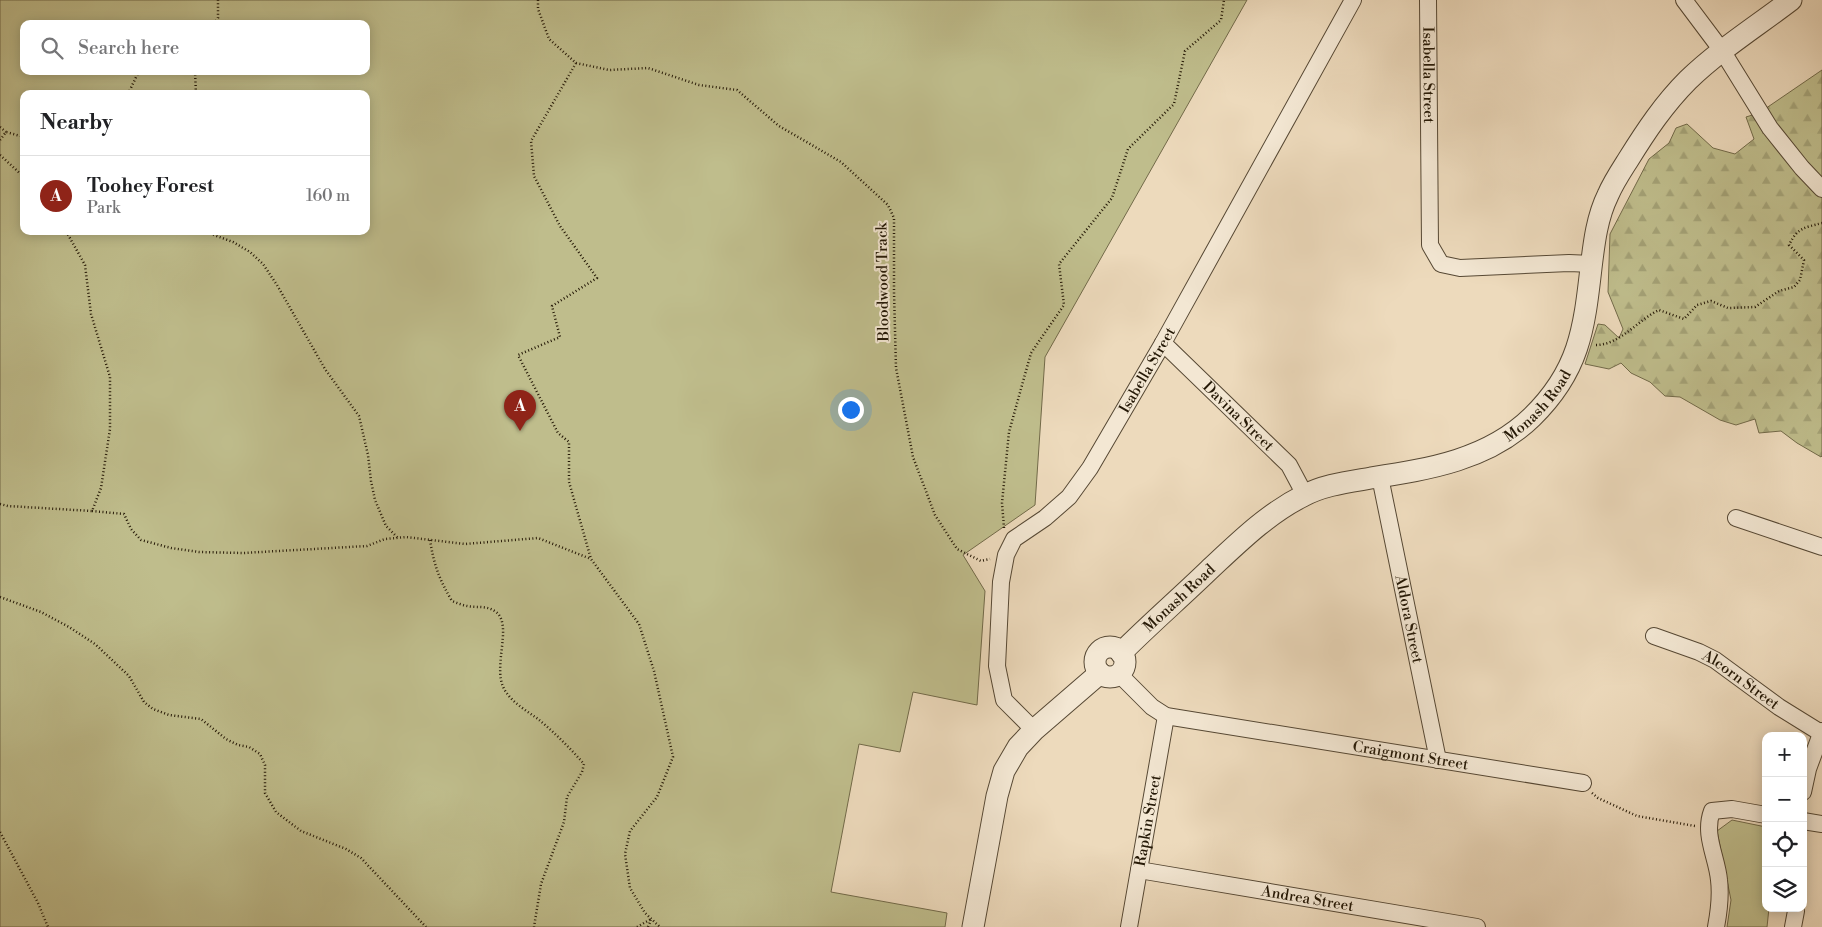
<!DOCTYPE html>
<meta charset="utf-8">
<style>
:root{--surface:#fff;--page:#f2f2f2;--text:#202124;--muted:#757577;--line:#e0e0e0;--accent:#8f2418}
body{margin:0;font-family:"Libre Bodoni",serif;background:var(--page);color:var(--text)}
.controls{position:absolute;right:15px;bottom:15px;display:grid;overflow:hidden;border-radius:10px;box-shadow:0 2px 12px #0003}
.controls button{width:45px;height:45px;display:grid;place-items:center;padding:0;border:0;border-bottom:1px solid var(--line);background:var(--surface);color:var(--text);font:25px sans-serif}
.you{position:absolute;left:850px;top:409px;width:18px;height:18px;margin:-12px;border:4px solid #fff;border-radius:50%;background:#1a73e8;box-shadow:0 0 0 8px #1a73e833}
.badge{display:grid;place-items:center;width:32px;height:32px;border-radius:50%;background:var(--accent);color:#fff;font-size:16px;font-weight:700}
.pin{position:absolute;translate:-50% -41px;filter:drop-shadow(0 1px 2px #0008)}
.pin::after{content:'';position:absolute;top:26px;width:18px;height:15px;background:inherit;clip-path:polygon(0 0,100% 0,50% 100%)}
.list{margin:0;padding:0;list-style:none}
h2{display:flex;justify-content:space-between;align-items:center;height:65px;margin:0;padding:0 20px;font-size:21px}
h2 small{font-size:16px;font-weight:400;color:var(--muted)}
.list li{display:grid;grid-template-columns:32px 1fr auto;gap:15px;align-items:center;box-sizing:border-box;height:80px;padding:0 20px;border-top:1px solid var(--line)}
.list b{display:block;font-size:19px;white-space:nowrap}
.list p{margin:0;font-size:16px;white-space:nowrap;color:var(--muted)}
.list em{font-size:16px;font-style:normal;color:var(--muted)}
.icon{flex:none;width:28px;height:28px;fill:none;stroke:currentColor;stroke-width:2;stroke-linecap:round;stroke-linejoin:round}
.map{position:relative;flex:none;width:1822px;height:927px;overflow:hidden}
.search{position:absolute;background:var(--surface);box-shadow:0 2px 12px #0003;left:20px;top:20px;width:350px;height:55px;display:flex;align-items:center;gap:12px;box-sizing:border-box;padding:0 18px;border-radius:10px;color:var(--muted);font-size:19px}
.panel{position:absolute;background:var(--surface);box-shadow:0 2px 12px #0003;left:20px;top:90px;width:350px;height:145px;border-radius:10px}
.map>svg:first-child{display:block}
</style>
<div class="map">
<svg width="1822" height="927" viewBox="0 0 1822 927">
<defs>
<pattern id="forest-firs" width="22" height="20" patternUnits="userSpaceOnUse" patternTransform="scale(1.25)"><rect width="22" height="20" fill="#bfbd8c"/><path d="M5 1l3.5 6h-7zM16 11l3.5 6h-7z" fill="#a4a277"/></pattern>
</defs>
<rect width="100%" height="100%" fill="#eddabc"/>
<filter id="stains"><feTurbulence type="fractalNoise" baseFrequency=".004" numOctaves="4"/><feColorMatrix values="0 0 0 0 .2 0 0 0 0 .09 0 0 0 0 .02 0 0 0 .5 -.17"/></filter>
<radialGradient id="worn" r=".72"><stop offset=".6" stop-color="#630" stop-opacity="0"/><stop offset="1" stop-color="#630" stop-opacity=".3"/></radialGradient>
<!-- forest -->
<path fill="url(#forest-firs)" stroke="#726a49" d="M1822,70V456L1821,457L1797,443L1781,431L1759,433L1755,419L1736,425L1720,420L1680,397L1665,396L1650,382L1631,373L1621,363L1609,369L1585,364L1598,324L1605,325L1619,338L1623,329L1608,292L1610,234L1649,159L1669,143L1676,128L1687,124L1713,148L1735,154L1754,139L1746,117L1759,113Z"/>
<!-- green -->
<path fill="#bfbd8c" stroke="#726a49" fill-rule="evenodd" d="M0,0H1247L1045,357L1035,505L963,555L985,591L977,705L913,692L900,752L859,744L831,892L947,913L945,927H0ZM24,24H366V71H24ZM24,94H366V231H24Z
M1732,820L1766,827V908H1769L1767,927H1727L1731,900L1717,831Z"/>
<g fill="none" stroke-linecap="round" stroke-linejoin="round">
<!-- minor casing -->
<g stroke="#564834" stroke-width="18">
<g id="minor">
<path id="s1" d="M1428,0L1430,245L1441,264L1460,268L1569,263L1592,264"/>
<path d="M1684,0L1723,52L1770,128L1802,168L1822,189"/>
<path id="s2" d="M1163,343L1289,465L1305,495"/>
<path id="s3" d="M1380,477L1438,760"/>
<path d="M1736,518L1822,547"/>
<path id="s4" d="M1654,636L1699,652L1715,660L1779,707L1821,733"/>
<path id="s5" d="M1119,674L1152,707L1166,716L1583,783"/>
<path id="s6" d="M1034,730L1004,700L997,666L1001,582L1006,555L1014,539L1045,518L1069,497L1090,468L1163,343L1353,0"/>
<path d="M1803,792L1808,769L1822,731"/>
<path d="M1803,821L1822,824"/>
<path id="s7" d="M1139,870L1477,927"/>
<path id="s8" d="M1129,927L1166,716"/>
<path d="M1716,927C1719,911 1721,896 1719,880C1717,857 1703,835 1712,811L1732,809L1766,815"/>
<path d="M1793,927L1796,911"/>
</g>
</g>
<!-- tertiary casing -->
<g stroke="#564834" stroke-width="23">
<g id="tertiary">
<circle cx="1110" cy="662" r="15"/>
<path id="s9" d="M1121,653C1150,624 1180,598 1209,570C1238,543 1267,514 1303,496C1323,485 1348,482 1371,478C1429,469 1488,460 1532,417C1579,371 1584,330 1591,268C1594,243 1597,217 1608,195C1613,183 1621,171 1628,160C1646,131 1664,104 1688,80C1719,50 1757,26 1791,0"/>
<path d="M973,927L997,796L1004,771L1018,747L1034,730L1100,673"/>
</g>
</g>
<!-- path -->
<path stroke="#241806" stroke-width="2.5" stroke-dasharray="1 2.5" stroke-linecap="butt" d="M538,0V9L549,39L576,63L609,70L648,68L699,85L737,90L779,126L841,162L888,205L894,218V292L896,368L913,457L935,515L957,549L981,561L990,559
M214,24L218,18V0
M576,63L531,141L534,176L560,226L597,278L552,306L560,337L518,355L558,433L569,442V482L591,559L639,624L654,671L673,757L657,797L630,831L625,854L630,888L645,913L660,927
M195,71L196,94
M128,94L139,71
M0,127L6,132
M0,140L6,132L24,137
M0,155L24,177
M212,231L214,235L233,242L250,252L263,264L277,285L325,369L359,416L368,455L371,481L375,500L386,526L398,538
M1596,345C1620,345 1639,319 1659,310L1684,319L1697,305L1711,301L1728,308L1755,307L1779,291L1794,287L1800,280L1804,260L1789,245C1798,227 1804,228 1822,223
M0,504L8,506L92,511L101,488L110,429V377L91,314L85,265L66,231
M92,511L124,514L131,529L141,540L171,548L199,552L243,553L367,546L385,539L406,537L465,544L538,538L591,559
M1004,528L1002,503L1009,432L1031,353L1064,305L1059,264L1112,198L1128,149L1174,104L1185,51L1221,20L1224,0
M430,540C434,565 439,579 452,601C457,603 462,605 467,606C477,608 487,605 496,612C514,626 490,670 506,692C513,703 527,711 538,719C554,732 570,748 584,764L582,772L567,797L564,822L541,884L534,927
M0,597L41,612L69,627L95,644L129,676L144,702L153,709L169,715L201,719L226,739L238,745L249,747L260,754L265,765V793L276,812L301,831L346,849L361,858L426,927
M1592,793L1598,798L1637,816L1695,826
M0,832L38,903L48,927
M637,927L651,919
M648,927L651,920"/>
<!-- minor -->
<use href="#minor" stroke="#f3e7d3" stroke-width="16"/>
<!-- tertiary -->
<use href="#tertiary" stroke="#f3e7d3" stroke-width="21"/>
</g>
<g text-anchor="middle" dominant-baseline="central" stroke-width="4" stroke-linejoin="round" paint-order="stroke">
<!-- street labels -->
<g font-size="15" fill="#241806" stroke="#f3e7d3">
<text stroke="none"><textPath href="#s1" startOffset="75">Isabella Street</textPath></text>
<text transform="translate(883 282) rotate(-91)">Bloodwood Track</text>
<text stroke="none"><textPath href="#s6" startOffset="425">Isabella Street</textPath></text>
<text stroke="none"><textPath href="#s9" startOffset="499">Monash Road</textPath></text>
<text stroke="none"><textPath href="#s2" startOffset="105">Davina Street</textPath></text>
<text stroke="none"><textPath href="#s9" startOffset="80">Monash Road</textPath></text>
<text stroke="none"><textPath href="#s3" startOffset="145">Aldora Street</textPath></text>
<text stroke="none"><textPath href="#s4" startOffset="98">Alcorn Street</textPath></text>
<text stroke="none"><textPath href="#s5" startOffset="311">Craigmont Street</textPath></text>
<text stroke="none"><textPath href="#s8" startOffset="108">Rapkin Street</textPath></text>
<text stroke="none"><textPath href="#s7" startOffset="171">Andrea Street</textPath></text>
</g>
</g>
<rect width="100%" height="100%" filter="url(#stains)"/>
<rect width="100%" height="100%" fill="url(#worn)"/>
</svg>
<div class="controls">
<button>+</button>
<button>−</button>
<button><svg class="icon" aria-label="locate" viewBox="0 0 24 24"><circle cx="12" cy="12" r="6"/><path d="M12 2v4M12 18v4M2 12h4M18 12h4"/></svg></button>
<button><svg class="icon" aria-label="layers" viewBox="0 0 24 24"><path d="M12 4l9 5-9 5-9-5zM3 14l9 5 9-5"/></svg></button>
</div>
<div class="you"></div>
<div class="pin badge" style="left:520px;top:431px">A</div>
<div class="search"><svg class="icon" aria-label="search" viewBox="0 0 24 24"><circle cx="10" cy="10" r="6"/><path d="M15 15l6 6"/></svg>Search here</div>
<section class="panel">
<h2>Nearby<small></small></h2>
<ul class="list">
<li><span class="badge">A</span><div><b>Toohey Forest</b><p>Park</p></div><em>160 m</em></li>
</ul>
</section>
</div>
